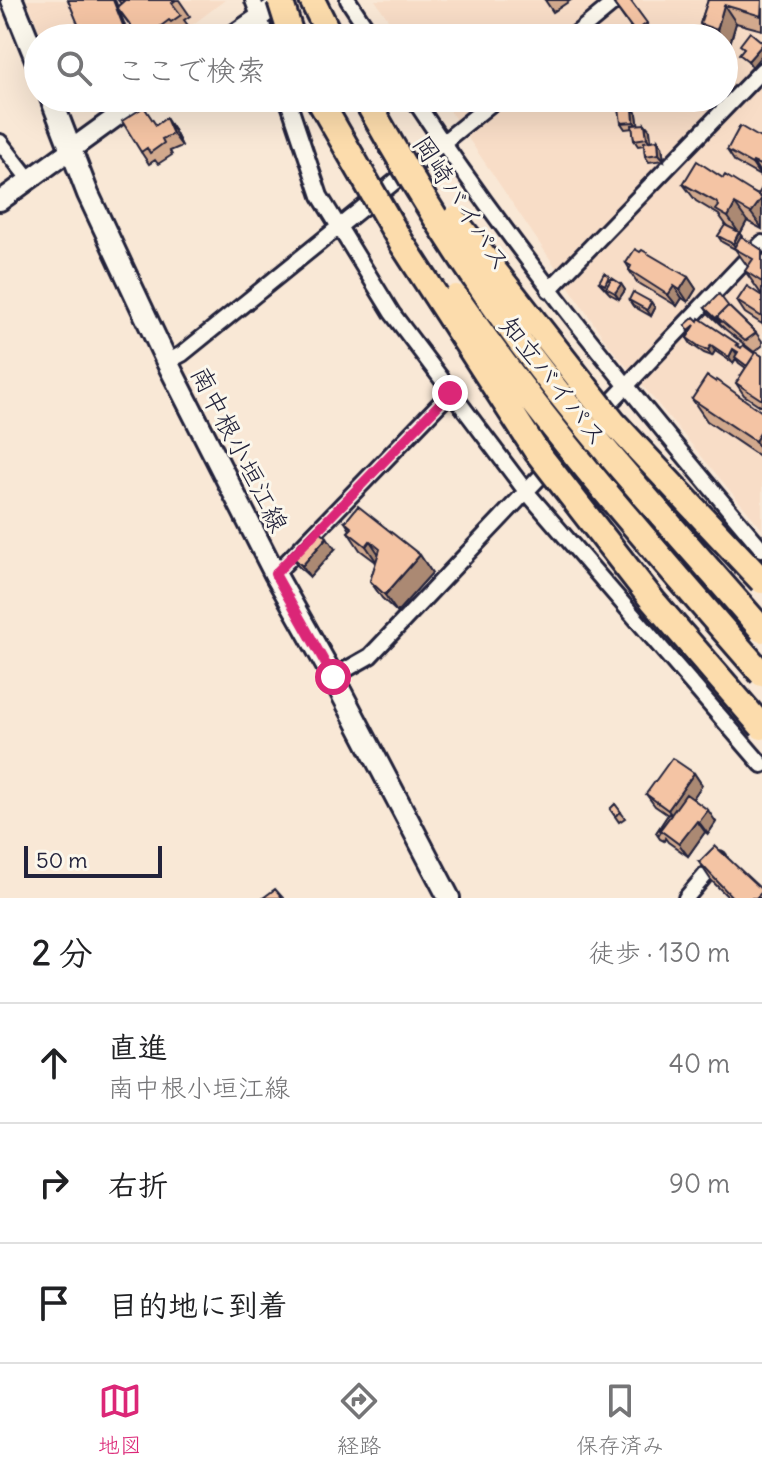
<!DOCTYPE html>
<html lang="ja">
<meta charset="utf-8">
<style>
:root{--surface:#fff;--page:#f2f2f2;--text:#202124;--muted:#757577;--line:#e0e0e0;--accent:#db2777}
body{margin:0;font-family:Delius,"Klee One",sans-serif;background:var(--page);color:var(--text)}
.scale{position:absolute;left:24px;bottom:20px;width:138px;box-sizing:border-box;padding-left:8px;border:4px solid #22223b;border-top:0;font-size:22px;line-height:28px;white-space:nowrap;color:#22223b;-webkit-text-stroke:6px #fbf7ec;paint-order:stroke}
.stop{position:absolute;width:24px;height:24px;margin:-18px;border:6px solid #db2777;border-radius:50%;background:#fff}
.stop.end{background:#db2777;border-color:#fff;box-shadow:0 2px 8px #0008}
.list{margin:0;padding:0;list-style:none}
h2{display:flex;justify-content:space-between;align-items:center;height:104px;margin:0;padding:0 32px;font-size:34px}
h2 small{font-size:26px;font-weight:400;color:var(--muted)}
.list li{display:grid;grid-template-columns:52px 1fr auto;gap:24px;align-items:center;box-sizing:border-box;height:120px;padding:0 32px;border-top:2px solid var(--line)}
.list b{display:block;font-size:30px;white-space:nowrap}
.list p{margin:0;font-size:26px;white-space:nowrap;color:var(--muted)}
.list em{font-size:26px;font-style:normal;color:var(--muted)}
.icon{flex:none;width:44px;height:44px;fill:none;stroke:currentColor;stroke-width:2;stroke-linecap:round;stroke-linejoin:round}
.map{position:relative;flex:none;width:762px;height:898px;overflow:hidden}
.search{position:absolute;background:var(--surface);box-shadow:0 8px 32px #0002;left:24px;right:24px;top:24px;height:88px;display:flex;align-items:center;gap:20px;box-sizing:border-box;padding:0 28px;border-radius:44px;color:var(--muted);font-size:30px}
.sheet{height:464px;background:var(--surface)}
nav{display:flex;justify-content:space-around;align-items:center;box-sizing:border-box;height:112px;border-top:2px solid var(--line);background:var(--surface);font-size:22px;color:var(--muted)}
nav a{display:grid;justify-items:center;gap:4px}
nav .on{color:var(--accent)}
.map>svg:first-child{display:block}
</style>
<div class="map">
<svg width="762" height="898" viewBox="0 0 762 898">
<rect width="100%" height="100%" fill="#f9e8d6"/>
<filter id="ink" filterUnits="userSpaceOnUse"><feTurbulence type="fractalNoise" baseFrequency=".0125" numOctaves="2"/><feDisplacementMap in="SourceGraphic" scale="16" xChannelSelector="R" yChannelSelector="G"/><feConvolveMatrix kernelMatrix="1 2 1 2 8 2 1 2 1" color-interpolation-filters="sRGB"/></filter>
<g filter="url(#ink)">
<!-- built -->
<path fill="#f8ddc7" d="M27,0H225L175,38H42Z
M375,0H762V529L607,343L441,98H724V38H401Z"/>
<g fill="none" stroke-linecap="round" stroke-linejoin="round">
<!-- minor casing -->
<g stroke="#22223b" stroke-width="20">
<path id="minor" d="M253,0L267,38
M348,0L373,38
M571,38L617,0
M287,98L320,196L392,313L525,490L762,765
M413,98C518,257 639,403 762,549
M0,142L29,179
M549,290L762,70
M167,362L182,354L498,98
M275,574L450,393
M333,677L370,656L762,243
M686,898L719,859"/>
</g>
<!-- tertiary casing -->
<g stroke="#22223b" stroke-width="24">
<path id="tertiary" d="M229,38L284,0
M0,201L142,98"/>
</g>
<!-- secondary casing -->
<g stroke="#22223b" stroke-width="26">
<path id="secondary" d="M12,0L38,64
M51,98L88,194L167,362L275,574L333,677L449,898"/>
</g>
<!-- trunk casing -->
<g stroke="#22223b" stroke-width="30">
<path id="trunk" d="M312,0L331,38"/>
</g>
<!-- minor -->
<use href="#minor" stroke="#fbf7ec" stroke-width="14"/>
<!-- tertiary -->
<use href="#tertiary" stroke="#fbf7ec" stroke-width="18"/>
<!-- secondary -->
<use href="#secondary" stroke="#fbf7ec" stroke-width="20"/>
<!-- trunk -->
<use href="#trunk" stroke="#fcdcac" stroke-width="24"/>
<!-- trunk-bridge casing -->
<g stroke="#22223b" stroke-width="30" stroke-linecap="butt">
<path id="trunk-bridge" d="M280,0L292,38
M318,98L401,242L537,452L653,601L762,727
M365,98C412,183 464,266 522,345C596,445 681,536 762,630
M454,219L613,422L762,581
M456,297C548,430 656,552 762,674"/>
</g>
<!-- trunk-bridge -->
<use href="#trunk-bridge" stroke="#fcdcac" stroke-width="24"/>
</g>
<!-- wall -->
<path fill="#d2a98d" stroke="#22223b" stroke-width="2" d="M118,0H179L190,16L184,20L193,32L185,38H136L138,36L118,9L89,33L84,35L80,29L117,7L121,4Z
M545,0H571L553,12Z
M630,0L657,38H638L614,4Z
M708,0H762V30L736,23L729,47L724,45V38H710L700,24Z
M633,108L637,114L638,125L650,130L651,141L658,140L662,146L664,160L649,162L645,156L644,145L638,146L634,140L633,128L625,129L621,123Z
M156,124L174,130L182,146L170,151L172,155L158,164L155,160L149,164L141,152Z
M762,139V174L760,176L735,162L727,150Z
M723,178L758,195L762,188V229L747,221L740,234L743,238L762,250V295L745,271L748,267L735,249L722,242L718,236L727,226L719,215L696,201L683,184Z
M626,263L688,277L696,289L688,302L682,298L677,306L637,282L629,270V268Z
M612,279L621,284L625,290L619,299L610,294L599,282Z
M762,296V324L745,313L737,301Z
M629,300L651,302L655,308L651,316L633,306Z
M729,307L756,333L762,341V346L754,352L725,329L709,314L705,308Z
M698,321L741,348L762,356V407L744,395L736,383L746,368L739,363L736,359L733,363L715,351L712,356L704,353L691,344L687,338L690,332L685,325Z
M692,399L762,412V458L707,421Z
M345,522L420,555L432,573L397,612L382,598L370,581L376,562L360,550L348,532L350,530Z
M335,549L310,577L298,566L290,554Z
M694,773L702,785L692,799L716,822L708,834L705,832L688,856L668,842L665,838L664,841L660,839L656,833L668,815L655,806L646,794Z
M615,804L625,818L619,822L610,809Z
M699,862L762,890V898H729L711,880Z"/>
<!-- shaded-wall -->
<path fill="#ab8973" stroke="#22223b" stroke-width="2" d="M113,0H115L130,38H128Z
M724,5L736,23L729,47L717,30Z
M762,45V55L752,67L748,61Z
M633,108L637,114L639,128L634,122Z
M166,118L174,130L182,146L173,134Z
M645,124L650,130L651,144L647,138Z
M658,140L662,146L664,160L659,154Z
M753,162L761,174L760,176L752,164Z
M762,198V228L751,213Z
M735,204L747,221L740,234L743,238L737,250L733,244L739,233L728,217Z
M688,277L696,289L688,302L680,290Z
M621,284L625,290L619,299L615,293Z
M674,286L682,298L677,306L668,295Z
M651,302L655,308L651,316L647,310Z
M711,345L715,351L712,356L708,350Z
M733,349L738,355L733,363L729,357Z
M762,430V451L755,441Z
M327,537L335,549L310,577L302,566Z
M370,541L382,559L378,564L366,546Z
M420,555L432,573L397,612L385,595Z
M694,773L702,785L677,822L668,810Z
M708,810L716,822L708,834L699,822Z
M697,821L705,832L688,856L679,844Z"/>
<!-- building -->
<path fill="#f4c4a4" stroke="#22223b" stroke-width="2" d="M68,0H113L128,38H90L86,26L80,29Z
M125,0H176L172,3L181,15L171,22L169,20L145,38H136L135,37L138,35L117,7Z
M620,0H630L647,23L635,32L614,4Z
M708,0H762L761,16L724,5L717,30L700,24Z
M651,29L657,38H639Z
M750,32L762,42V45L748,61L739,54L744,48L740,45Z
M144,107L156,125L166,118L173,134L162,139L164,143L150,153L147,148L141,152L122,121Z
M633,108L634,122L621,123L619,109Z
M645,124L647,138L634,140L632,125Z
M740,126L762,139V162L760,165L753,162L752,164L727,150Z
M658,140L659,154L645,156L644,142Z
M697,161L723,178L725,175L762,198L751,213L735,204L728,217L716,210L719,206L716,202L683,184Z
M762,188V198L758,195Z
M725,225L739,232L733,244L718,236Z
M741,236L762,250V282L745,271L753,259L734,248Z
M635,249L640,252L642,250L688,277L680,290L674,286L668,295L629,270L631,266L626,263Z
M604,273L609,276L605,285L599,282Z
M612,278L621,284L615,293L606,288Z
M747,286L762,296V317L737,301Z
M633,292L651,302L647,310L629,300Z
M719,294L729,307L728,306L717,317L721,323L705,308Z
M728,306L756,333L745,341L717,317Z
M694,317L698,321L699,318L738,344L736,345L741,348L743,345L755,354L747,366L735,357L738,352L733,349L729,357L711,345L708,350L700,347L687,338L695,325L689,330L685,325Z
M756,352L762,356V400L736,383Z
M707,376L716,382L717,380L762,412V430L755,441L692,399Z
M358,506L420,555L385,595L370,581L380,549L370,541L366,546L348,532L352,528L345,522Z
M316,527L327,537L302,566L290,554Z
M672,758L694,773L668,810L646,794Z
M686,794L708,810L699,822L697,821L679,844L660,830Z
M615,804L621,812L615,816L610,809Z
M669,813L671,815L660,830L661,832L659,835L656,833Z
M715,846L762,890V892L756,898H733L699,862Z
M275,889L283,898H263Z"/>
</g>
<g fill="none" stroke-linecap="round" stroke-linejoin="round" filter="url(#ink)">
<!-- route -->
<path stroke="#db2777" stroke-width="10" d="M333,677L275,574L450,393"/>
</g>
<g text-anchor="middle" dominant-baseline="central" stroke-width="6" stroke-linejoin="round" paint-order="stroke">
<!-- street labels -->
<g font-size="26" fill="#22223b" stroke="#fbf7ec">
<text transform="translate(462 203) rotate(57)">岡崎バイパス</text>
<text transform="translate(554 381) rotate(52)">知立バイパス</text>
<text transform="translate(240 449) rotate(63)">南中根小垣江線</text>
</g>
</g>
</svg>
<div class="scale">50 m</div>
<div class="stop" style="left:333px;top:677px"></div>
<div class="stop end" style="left:450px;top:393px"></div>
<div class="search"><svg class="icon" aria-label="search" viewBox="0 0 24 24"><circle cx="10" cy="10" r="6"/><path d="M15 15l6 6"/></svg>ここで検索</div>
</div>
<section class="sheet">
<h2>2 分<small>徒歩 · 130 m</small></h2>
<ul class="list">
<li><svg class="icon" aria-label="ahead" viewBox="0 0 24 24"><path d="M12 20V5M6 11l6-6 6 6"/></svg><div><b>直進</b><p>南中根小垣江線</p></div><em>40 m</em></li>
<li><svg class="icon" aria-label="right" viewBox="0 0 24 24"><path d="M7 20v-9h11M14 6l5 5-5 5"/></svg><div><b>右折</b></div><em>90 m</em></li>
<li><svg class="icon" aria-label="arrive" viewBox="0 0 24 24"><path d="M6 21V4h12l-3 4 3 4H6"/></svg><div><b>目的地に到着</b></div></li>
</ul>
</section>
<nav>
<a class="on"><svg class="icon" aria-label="map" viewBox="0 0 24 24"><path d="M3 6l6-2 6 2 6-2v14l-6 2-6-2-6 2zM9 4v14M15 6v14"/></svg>地図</a>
<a><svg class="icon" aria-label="directions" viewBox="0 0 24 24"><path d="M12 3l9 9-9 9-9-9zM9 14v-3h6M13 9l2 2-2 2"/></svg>経路</a>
<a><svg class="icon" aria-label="saved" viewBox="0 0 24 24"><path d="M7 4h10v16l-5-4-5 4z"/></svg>保存済み</a>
</nav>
